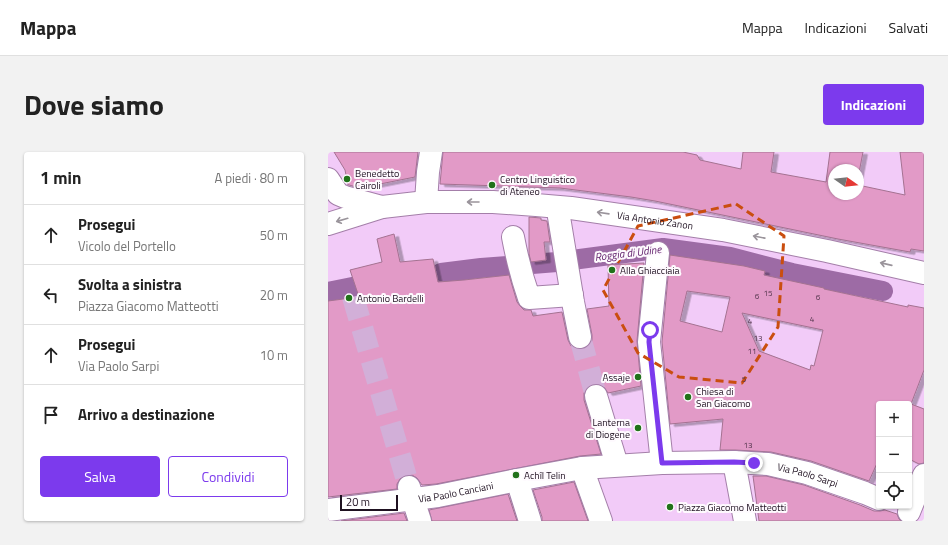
<!DOCTYPE html>
<html lang="it">
<meta charset="utf-8">
<style>
:root{--surface:#fff;--page:#f2f2f2;--text:#222;--muted:#767676;--line:#e0e0e0;--accent:#7c3aed}
body{margin:0;font-family:"Titillium Web",sans-serif;background:var(--page);color:var(--text)}
.controls{position:absolute;right:12px;bottom:12px;display:grid;overflow:hidden;border-radius:4px;box-shadow:0 1px 3px #0004}
.controls button{width:36px;height:36px;display:grid;place-items:center;padding:0;border:0;border-bottom:1px solid var(--line);background:var(--surface);color:var(--text);font:20px sans-serif}
.compass{position:absolute;left:500px;top:12px;width:36px;height:36px;border-radius:50%;background:var(--surface);box-shadow:0 1px 3px #0004;rotate:104deg}
.scale{position:absolute;left:12px;bottom:10px;width:58px;box-sizing:border-box;padding-left:4px;border:2px solid #1f1121;border-top:0;font-size:11px;line-height:14px;white-space:nowrap;color:#1f1121;-webkit-text-stroke:3px #fefafe;paint-order:stroke}
.stop{position:absolute;width:12px;height:12px;margin:-9px;border:3px solid #7c3aed;border-radius:50%;background:#fff}
.stop.end{background:#7c3aed;border-color:#fff;box-shadow:0 1px 4px #0008}
.list{margin:0;padding:0;list-style:none}
h2{display:flex;justify-content:space-between;align-items:center;height:52px;margin:0;padding:0 16px;font-size:17px}
h2 small{font-size:13px;font-weight:400;color:var(--muted)}
.list li{display:grid;grid-template-columns:26px 1fr auto;gap:12px;align-items:center;box-sizing:border-box;height:60px;padding:0 16px;border-top:1px solid var(--line)}
.list b{display:block;font-size:15px;white-space:nowrap}
.list p{margin:0;font-size:13px;white-space:nowrap;color:var(--muted)}
.list em{font-size:13px;font-style:normal;color:var(--muted)}
.actions{display:flex;gap:8px;padding:12px 16px}
.actions a{flex:1;padding:9px 0;border:1px solid var(--accent);border-radius:4px;text-align:center;font-size:14px;color:var(--accent)}
.actions .main{background:var(--accent);color:#fff}
.icon{flex:none;width:22px;height:22px;fill:none;stroke:currentColor;stroke-width:2;stroke-linecap:round;stroke-linejoin:round}
.map{position:relative;flex:none;width:596px;height:369px;overflow:hidden;border-radius:4px}
header{display:flex;align-items:center;gap:24px;box-sizing:border-box;height:56px;padding:0 20px;background:var(--surface);border-bottom:1px solid var(--line)}
header strong{font-size:19px}
nav{display:flex;gap:22px;margin-inline-start:auto;font-size:14px}
.intro{display:flex;align-items:center;justify-content:space-between;box-sizing:border-box;height:96px;padding:0 24px}
h1{margin:0;font-size:28px}
.button{padding:10px 18px;border-radius:4px;background:var(--accent);color:#fff;font-size:14px;font-weight:700}
main{display:flex;gap:24px;padding:0 24px}
aside{flex:1;background:var(--surface);border-radius:4px;box-shadow:0 1px 3px #0004}
.map>svg:first-child{display:block}
</style>
<header>
<strong>Mappa</strong>
<nav><a>Mappa</a><a>Indicazioni</a><a>Salvati</a></nav>
</header>
<div class="intro"><h1>Dove siamo</h1><a class="button">Indicazioni</a></div>
<main>
<aside>
<h2>1 min<small>A piedi · 80 m</small></h2>
<ul class="list">
<li><svg class="icon" aria-label="ahead" viewBox="0 0 24 24"><path d="M12 20V5M6 11l6-6 6 6"/></svg><div><b>Prosegui</b><p>Vicolo del Portello</p></div><em>50 m</em></li>
<li><svg class="icon" aria-label="left" viewBox="0 0 24 24"><path d="M17 20v-9H6M10 6l-5 5 5 5"/></svg><div><b>Svolta a sinistra</b><p>Piazza Giacomo Matteotti</p></div><em>20 m</em></li>
<li><svg class="icon" aria-label="ahead" viewBox="0 0 24 24"><path d="M12 20V5M6 11l6-6 6 6"/></svg><div><b>Prosegui</b><p>Via Paolo Sarpi</p></div><em>10 m</em></li>
<li><svg class="icon" aria-label="arrive" viewBox="0 0 24 24"><path d="M6 21V4h12l-3 4 3 4H6"/></svg><div><b>Arrivo a destinazione</b></div></li>
</ul>
<div class="actions"><a class="main">Salva</a><a>Condividi</a></div>
</aside>
<div class="map">
<svg width="596" height="369" viewBox="0 0 596 369">
<defs>
<filter id="shadow"><feDropShadow dx="4.5" dy="2.5" stdDeviation="0" flood-color="#0004"/></filter>
</defs>
<rect width="100%" height="100%" fill="#f2cbf8"/>
<g fill="none" stroke-linecap="round" stroke-linejoin="round">
<!-- canal -->
<path stroke="#9d6ba5" stroke-width="20" d="M113,121L153,116L229,110L335,96L402,105L464,121L555,139
M0,140L54,129"/>
</g>
<!-- building -->
<path fill="#e29ac7" stroke="#a47291" fill-rule="evenodd" filter="url(#shadow)" d="M6,0H90L87,25L32,36L21,33H20L17,18Z
M115,0H355L369,3L372,8L413,17L415,0H446L443,20L498,30L502,0H535L530,26V18H506V42H530V33L577,43L572,0H596V99L583,97L582,100L510,87L327,49L303,45L232,36L112,32Z
M201,65L213,66V68L219,69L222,90H216L218,108L203,110L201,102Z
M66,82L72,110L105,107L110,130L136,128L181,123L189,150L192,154L196,158H203L205,164L234,160L240,188L243,194L248,197H255L260,195L264,189V183L259,157L281,154L280,113L316,111L309,189L313,234L280,241L276,235L271,232H265L259,235L256,241V248L273,302L252,304L108,332L94,333L89,326L84,323H78L72,327L69,332V337L0,345V149L31,145L22,118L54,110L49,87Z
M342,103L416,114L437,119L436,123L496,136V137L580,155V153L596,156V218L583,252L596,257V311L591,312L581,307V252H551V307L541,329L483,309L443,300L407,298H392L395,267L342,272L334,190ZM359,139L402,145L394,180L352,169ZM414,161L495,178L486,214L483,213L482,218L431,199Z
M425,324H438L476,333L532,353L546,359H552L557,358L569,362L571,367L573,369H431Z
M246,330L260,369H214V365L205,338Z
M180,342L189,369H104L101,358Z
M76,361L79,369H13Z"/>
<g fill="none" stroke-linecap="round" stroke-linejoin="round">
<!-- minor-tunnel -->
<path stroke="#d2afd8" stroke-width="22" stroke-dasharray="22 11" stroke-linecap="butt" d="M25,145L81,335
M252,185L268,244"/>
<!-- minor casing -->
<g stroke="#a47fa9" stroke-width="24">
<g id="minor">
<path d="M0,27L10,42L17,45L54,55"/>
<path d="M98,50L100,20L103,0"/>
<path d="M231,65L245,150L252,185"/>
<path id="s1" d="M0,72L54,55L98,50H165L208,53L243,56L395,78L499,99L596,121"/>
<path d="M185,85C189,106 194,126 201,146L244,143"/>
<path d="M330,101L321,190L334,311"/>
<path d="M268,244L289,313"/>
<path d="M406,310L417,369"/>
<path d="M254,316L273,369"/>
<path d="M189,328L202,369"/>
<path d="M81,335L92,369"/>
<path id="s2" d="M0,358L110,344L189,328L254,316L334,311L406,310L440,312L479,321L537,341L551,347"/>
<path d="M581,360L596,323"/>
</g>
</g>
<!-- minor -->
<use href="#minor" stroke="#fff" stroke-width="22"/>
</g>
<!-- one-way arrows -->
<defs><path id="oneway-shaft" d="M-6 0H5M1.5-3L5.5 0L1.5 3" fill="none" stroke-width="1.6" stroke-linecap="round" stroke-linejoin="round"/></defs>
<g stroke="#9a949b">
<use href="#oneway-shaft" transform="translate(145 50) rotate(180)"/>
<use href="#oneway-shaft" transform="translate(275 61) rotate(-172)"/>
<use href="#oneway-shaft" transform="translate(14 68) rotate(164)"/>
<use href="#oneway-shaft" transform="translate(431 85) rotate(-169)"/>
<use href="#oneway-shaft" transform="translate(558 112) rotate(-167)"/>
</g>
<g fill="none" stroke-linecap="round" stroke-linejoin="round">
<!-- route -->
<path stroke="#7c3aed" stroke-width="5" d="M322,178L321,190L334,311L406,310L426,311"/>
</g>
<!-- marked area -->
<path fill="none" stroke="#ca4e0f" stroke-width="3" stroke-dasharray="8 5" stroke-linejoin="round" d="M408,52L456,84L450,175L414,231L351,225L310,201L275,138L310,74Z"/>
<!-- markers -->
<g fill="#21721a" stroke="#fefafe" stroke-width="1.5">
<circle cx="19" cy="27" r="4"/>
<circle cx="164" cy="33" r="4"/>
<circle cx="284" cy="118" r="4"/>
<circle cx="21" cy="146" r="4"/>
<circle cx="310" cy="225" r="4"/>
<circle cx="360" cy="245" r="4"/>
<circle cx="310" cy="276" r="4"/>
<circle cx="188" cy="323" r="4"/>
<circle cx="342" cy="355" r="4"/>
</g>
<g text-anchor="middle" dominant-baseline="central" stroke-width="4" stroke-linejoin="round" paint-order="stroke">
<!-- number labels -->
<g font-size="8" fill="#50334a">
<text x="440" y="141">15</text>
<text x="429" y="144">6</text>
<text x="490" y="145">6</text>
<text x="484" y="167">4</text>
<text x="422" y="169">4</text>
<text x="430" y="186">13</text>
<text x="424" y="199">11</text>
<text x="416" y="227">5</text>
<text x="420" y="293">13</text>
</g>
<!-- poi labels -->
<g font-size="10" fill="#1f1121" stroke="#fefafe" text-anchor="start">
<text x="27" y="21">Benedetto<tspan x="27" dy="12">Cairoli</tspan></text>
<text x="172" y="27">Centro Linguistico<tspan x="172" dy="12">di Ateneo</tspan></text>
<text x="292" y="118">Alla Ghiacciaia</text>
<text x="29" y="146">Antonio Bardelli</text>
<text x="302" y="225" text-anchor="end">Assaje</text>
<text x="368" y="239">Chiesa di<tspan x="368" dy="12">San Giacomo</tspan></text>
<text x="302" y="270" text-anchor="end">Lanterna<tspan x="302" dy="12">di Diogene</tspan></text>
<text x="196" y="323">Achîl Telin</text>
<text x="350" y="355">Piazza Giacomo Matteotti</text>
</g>
<!-- street labels -->
<g font-size="10" fill="#1f1121" stroke="#fefafe">
<text stroke="none"><textPath href="#s1" startOffset="331">Via Antonio Zanon</textPath></text>
<text stroke="none"><textPath href="#s2" startOffset="485">Via Paolo Sarpi</textPath></text>
<text stroke="none"><textPath href="#s2" startOffset="129">Via Paolo Canciani</textPath></text>
</g>
<!-- water labels -->
<g font-size="11" font-style="italic" fill="#64256e" stroke="#fefafe">
<text transform="translate(300 101) rotate(-7)">Roggia di Udine</text>
</g>
</g>
</svg>
<div class="controls">
<button>+</button>
<button>−</button>
<button><svg class="icon" aria-label="locate" viewBox="0 0 24 24"><circle cx="12" cy="12" r="6"/><path d="M12 2v4M12 18v4M2 12h4M18 12h4"/></svg></button>
</div>
<svg class="compass" viewBox="-18 -18 36 36"><path d="M0-13l5 13h-10z" fill="#e53935"/><path d="M0 13l5-13h-10z" fill="#767676"/></svg>
<div class="scale">20 m</div>
<div class="stop" style="left:322px;top:178px"></div>
<div class="stop end" style="left:426px;top:311px"></div>
</div>
</main>
